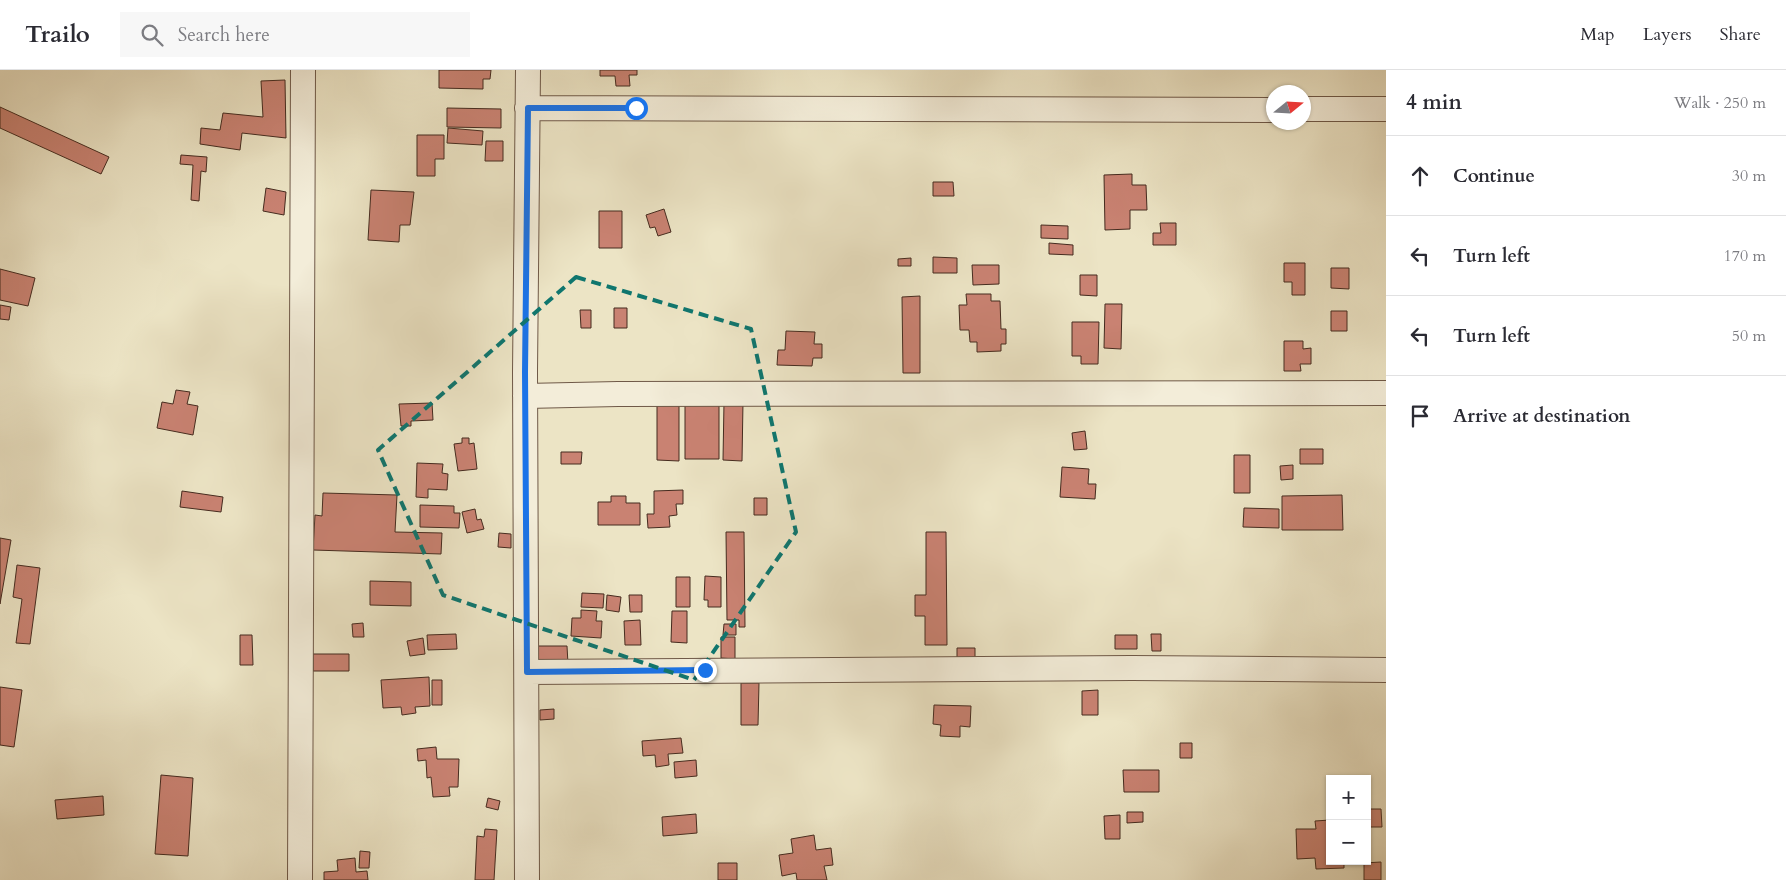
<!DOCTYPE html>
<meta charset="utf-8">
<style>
:root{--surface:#fff;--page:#f7f7f7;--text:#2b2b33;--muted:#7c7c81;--line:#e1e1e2}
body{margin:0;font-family:Cardo,serif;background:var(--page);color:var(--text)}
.controls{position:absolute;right:15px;bottom:15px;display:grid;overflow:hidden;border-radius:0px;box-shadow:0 1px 4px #0004}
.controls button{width:45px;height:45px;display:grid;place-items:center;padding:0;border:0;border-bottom:1px solid var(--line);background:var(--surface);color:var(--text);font:25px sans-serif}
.compass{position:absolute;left:1266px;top:15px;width:45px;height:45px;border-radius:50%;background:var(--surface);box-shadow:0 1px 4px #0004;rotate:72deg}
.stop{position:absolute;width:15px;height:15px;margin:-11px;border:4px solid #1a73e8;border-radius:50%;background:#fff}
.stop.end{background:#1a73e8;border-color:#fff;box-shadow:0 1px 5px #0008}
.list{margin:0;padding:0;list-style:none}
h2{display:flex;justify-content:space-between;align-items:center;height:65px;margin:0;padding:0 20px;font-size:21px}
h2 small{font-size:16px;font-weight:400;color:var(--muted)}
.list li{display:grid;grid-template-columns:32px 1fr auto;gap:15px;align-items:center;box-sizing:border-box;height:80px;padding:0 20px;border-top:1px solid var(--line)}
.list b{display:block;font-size:19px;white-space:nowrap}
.list em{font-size:16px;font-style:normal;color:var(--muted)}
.icon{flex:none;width:28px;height:28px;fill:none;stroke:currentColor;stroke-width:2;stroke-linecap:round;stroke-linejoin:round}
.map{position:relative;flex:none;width:1386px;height:810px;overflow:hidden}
header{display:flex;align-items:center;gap:30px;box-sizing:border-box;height:70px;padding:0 25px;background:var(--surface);border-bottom:1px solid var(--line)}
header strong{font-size:24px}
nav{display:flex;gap:28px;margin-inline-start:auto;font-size:18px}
.search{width:350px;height:45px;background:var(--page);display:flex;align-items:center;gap:12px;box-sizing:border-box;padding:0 18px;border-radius:0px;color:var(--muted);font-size:19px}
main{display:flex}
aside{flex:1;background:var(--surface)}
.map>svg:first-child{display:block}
</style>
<header>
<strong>Trailo</strong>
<div class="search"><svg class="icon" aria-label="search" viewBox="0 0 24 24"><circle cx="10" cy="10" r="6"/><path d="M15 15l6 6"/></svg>Search here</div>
<nav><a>Map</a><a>Layers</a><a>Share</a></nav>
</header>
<main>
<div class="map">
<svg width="1386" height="810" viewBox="0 0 1386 810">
<rect width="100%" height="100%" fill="#ece4c5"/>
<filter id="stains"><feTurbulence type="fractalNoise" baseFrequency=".004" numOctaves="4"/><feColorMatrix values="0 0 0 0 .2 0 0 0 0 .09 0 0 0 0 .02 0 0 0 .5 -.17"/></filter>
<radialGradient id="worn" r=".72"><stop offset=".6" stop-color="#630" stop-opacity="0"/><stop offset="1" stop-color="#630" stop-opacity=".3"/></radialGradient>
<!-- building -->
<path fill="#c98272" stroke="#452b1f" d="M439,0H491L490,9H483V19L439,18Z
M600,0H637V5H629L630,16H616L615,6H600Z
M285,10L286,68L242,63L240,80L200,74L201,58L220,60L223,43L263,47L261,11Z
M0,37L109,87L101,104L0,58Z
M447,38L501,39V58L447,57Z
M448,58L483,61L482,75L447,73Z
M417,65H444V89H435V106H417Z
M486,71H503V91H485Z
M181,85L207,87L206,102L201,101L199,131L191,130L193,95L180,94Z
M1132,104V115H1146L1147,140H1130V159L1105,160L1104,105Z
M933,112H953L954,126H933Z
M266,118L286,122L284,145L263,141Z
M371,120L414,122L410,155H400L399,172L368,170Z
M664,139L671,162L658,166L655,157L650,158L646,145Z
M599,141H622V178H599Z
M1160,153H1176V175H1153V163H1161Z
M1041,155L1068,156V169L1041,168Z
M1049,173L1073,175V185L1049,184Z
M933,187L957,188V203H933Z
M911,188V196H898V189Z
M1284,193H1305V225H1292V212H1284Z
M972,195H999V214L973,215Z
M1331,198H1349V219L1331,218Z
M0,199L35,208L28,236L0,230Z
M1080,205H1097V226L1080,225Z
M966,224H991V231H1000L1001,259H1006V274H1001V281L977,282V272H970L969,260H960L959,235H967Z
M920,226V303H903L902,227Z
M1105,234H1122L1121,279L1104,278Z
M0,235L11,237L9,250L0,249Z
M614,238H627V258H614Z
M580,240H591V258H581Z
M1331,241H1347V261H1331Z
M1072,252H1099L1098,294H1081V286H1072Z
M786,261L815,262L814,274H822V288H813L812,296L777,295L778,280H785Z
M1284,271H1303V279L1311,278V294H1300L1301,301H1284Z
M176,320L190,322L187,334L198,336L193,365L157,358L162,332L173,334Z
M724,332H743L742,391L723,390Z
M432,333L433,350L411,351V356H401L399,334Z
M657,333H679V391L657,390Z
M685,334H719V389H685Z
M1085,361L1087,379L1074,380L1072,363Z
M462,368H469V374L474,373L477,399L458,401L454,374L462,373Z
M1300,379H1323V394H1300Z
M561,382H582L581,394H561Z
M1234,385H1250V423H1234Z
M417,393L443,394L442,403L448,404L447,420L428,419V428L416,427Z
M1293,395V409L1281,410L1280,396Z
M1062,397L1089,399L1088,414H1096L1095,429L1060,427Z
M683,420V434H676L677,445L669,446L670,457L648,458L647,444H654V421Z
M182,421L223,427L221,442L180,437Z
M323,423L397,425L395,462L442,463L441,484L313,480L315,445L322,446Z
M1342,425L1343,460H1282V426Z
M611,426H626V433H640V455H598V432H611Z
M754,428H767V445H754Z
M420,435L454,436V443H460L459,458L420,457Z
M1244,438L1279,439V458L1243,457Z
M475,439L477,450L481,449L484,459L467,463L462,442Z
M726,462H744L745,557H739V550H727Z
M926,462H946L947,575H925V546H915V525H926Z
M499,463L511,464V478L498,477Z
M0,468L11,470L0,534Z
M17,495L40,498L30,574L16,573L22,529L13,527Z
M705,506L721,507V537H708V530H704Z
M676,507H690V537H676Z
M370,511L411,512V536L370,535Z
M582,523L604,524L603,538L581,537Z
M607,525L621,527L619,542L606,540Z
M629,525H642V542H630Z
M581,540L597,541L596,551H602L601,568L571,566L572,548H581Z
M672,541H687V573L671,572Z
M640,550L641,575H625L624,551Z
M363,553L364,567H353L352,554Z
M724,554H736V565H723Z
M456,564L457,579L428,580L427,565Z
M1151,564H1161V581H1152Z
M240,565H252L253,595H240Z
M1115,565H1137V579H1115Z
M721,567H735V589L721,588Z
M423,568L425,584L410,586L407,571Z
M536,576H567L568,594H536Z
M957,578H975V589L957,588Z
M313,584H349V601H313Z
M429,607L430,636L415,637L416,643L402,645L401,637L383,638L381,610Z
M432,610H442V635H432Z
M741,613H759L758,655H741Z
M0,617L22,620L14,677L0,675Z
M1098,620V645H1082V621Z
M934,635L971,636L970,657L960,656V667L940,666L941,655L933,654Z
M554,639V649L540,650V640Z
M681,668L683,683L668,684L669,695L656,697L655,685L643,686L642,671Z
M1180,673H1192V688H1180Z
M436,677L437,689H459L458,717H449L450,726L433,727L431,707L427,708L426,690L418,691L417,679Z
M696,690L697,706L675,708L674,692Z
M1123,700H1159V722H1124Z
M161,705L193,708L188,786L155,784Z
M103,726L104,745L57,749L55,730Z
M488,728L500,731L498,740L486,737Z
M1367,739H1381L1382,757H1367Z
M1127,742H1143V752L1127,753Z
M696,744L697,763L663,766L662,747Z
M1120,745V769H1105L1104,746Z
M1330,750V791H1344V798L1316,799L1315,788L1297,789L1296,759H1316L1315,751Z
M485,759L497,760L494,810H475L477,766L484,767Z
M814,765L816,780L831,778L833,795L824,796L827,810H797L796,803L782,806L779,785L793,783L791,769Z
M360,781L370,782L369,798H359Z
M355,788L356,802L367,801L368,810H324V802L338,801L337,790Z
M1381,792V810H1364V793Z
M718,793H737V810H718Z"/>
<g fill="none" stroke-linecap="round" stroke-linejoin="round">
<!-- minor casing -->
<g stroke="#6f5948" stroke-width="26">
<path id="minor" d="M527,38L1274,40
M1304,39H1386
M525,326L618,324L1386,323
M527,602L1132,598L1386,600
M300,810L303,0
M527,810L525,302L528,0"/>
</g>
<!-- minor -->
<use href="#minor" stroke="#f3edd9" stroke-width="24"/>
</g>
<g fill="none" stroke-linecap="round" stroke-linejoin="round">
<!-- route -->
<path stroke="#1a73e8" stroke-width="6" d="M636,38H528L525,302L527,602L705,600"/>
</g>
<!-- marked area -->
<path fill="none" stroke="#0f766e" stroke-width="4" stroke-dasharray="10 6" stroke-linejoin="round" d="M576,207L751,259L796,462L694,610L443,525L378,380Z"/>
<rect width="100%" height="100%" filter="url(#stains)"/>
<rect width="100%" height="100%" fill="url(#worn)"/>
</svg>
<div class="controls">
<button>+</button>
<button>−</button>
</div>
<svg class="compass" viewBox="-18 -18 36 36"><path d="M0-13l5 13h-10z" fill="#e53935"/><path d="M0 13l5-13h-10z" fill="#7c7c81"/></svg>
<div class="stop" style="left:636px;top:38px"></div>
<div class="stop end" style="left:705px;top:600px"></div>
</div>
<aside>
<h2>4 min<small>Walk · 250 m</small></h2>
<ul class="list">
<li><svg class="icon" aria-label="ahead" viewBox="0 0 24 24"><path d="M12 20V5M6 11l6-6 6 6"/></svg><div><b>Continue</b></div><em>30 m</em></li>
<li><svg class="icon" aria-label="left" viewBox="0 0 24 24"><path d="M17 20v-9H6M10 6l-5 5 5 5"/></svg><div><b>Turn left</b></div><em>170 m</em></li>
<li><svg class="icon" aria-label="left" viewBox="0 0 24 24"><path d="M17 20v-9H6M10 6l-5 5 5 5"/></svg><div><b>Turn left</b></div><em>50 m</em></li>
<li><svg class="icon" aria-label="arrive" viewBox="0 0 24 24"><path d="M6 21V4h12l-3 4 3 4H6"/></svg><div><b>Arrive at destination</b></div></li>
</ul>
</aside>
</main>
